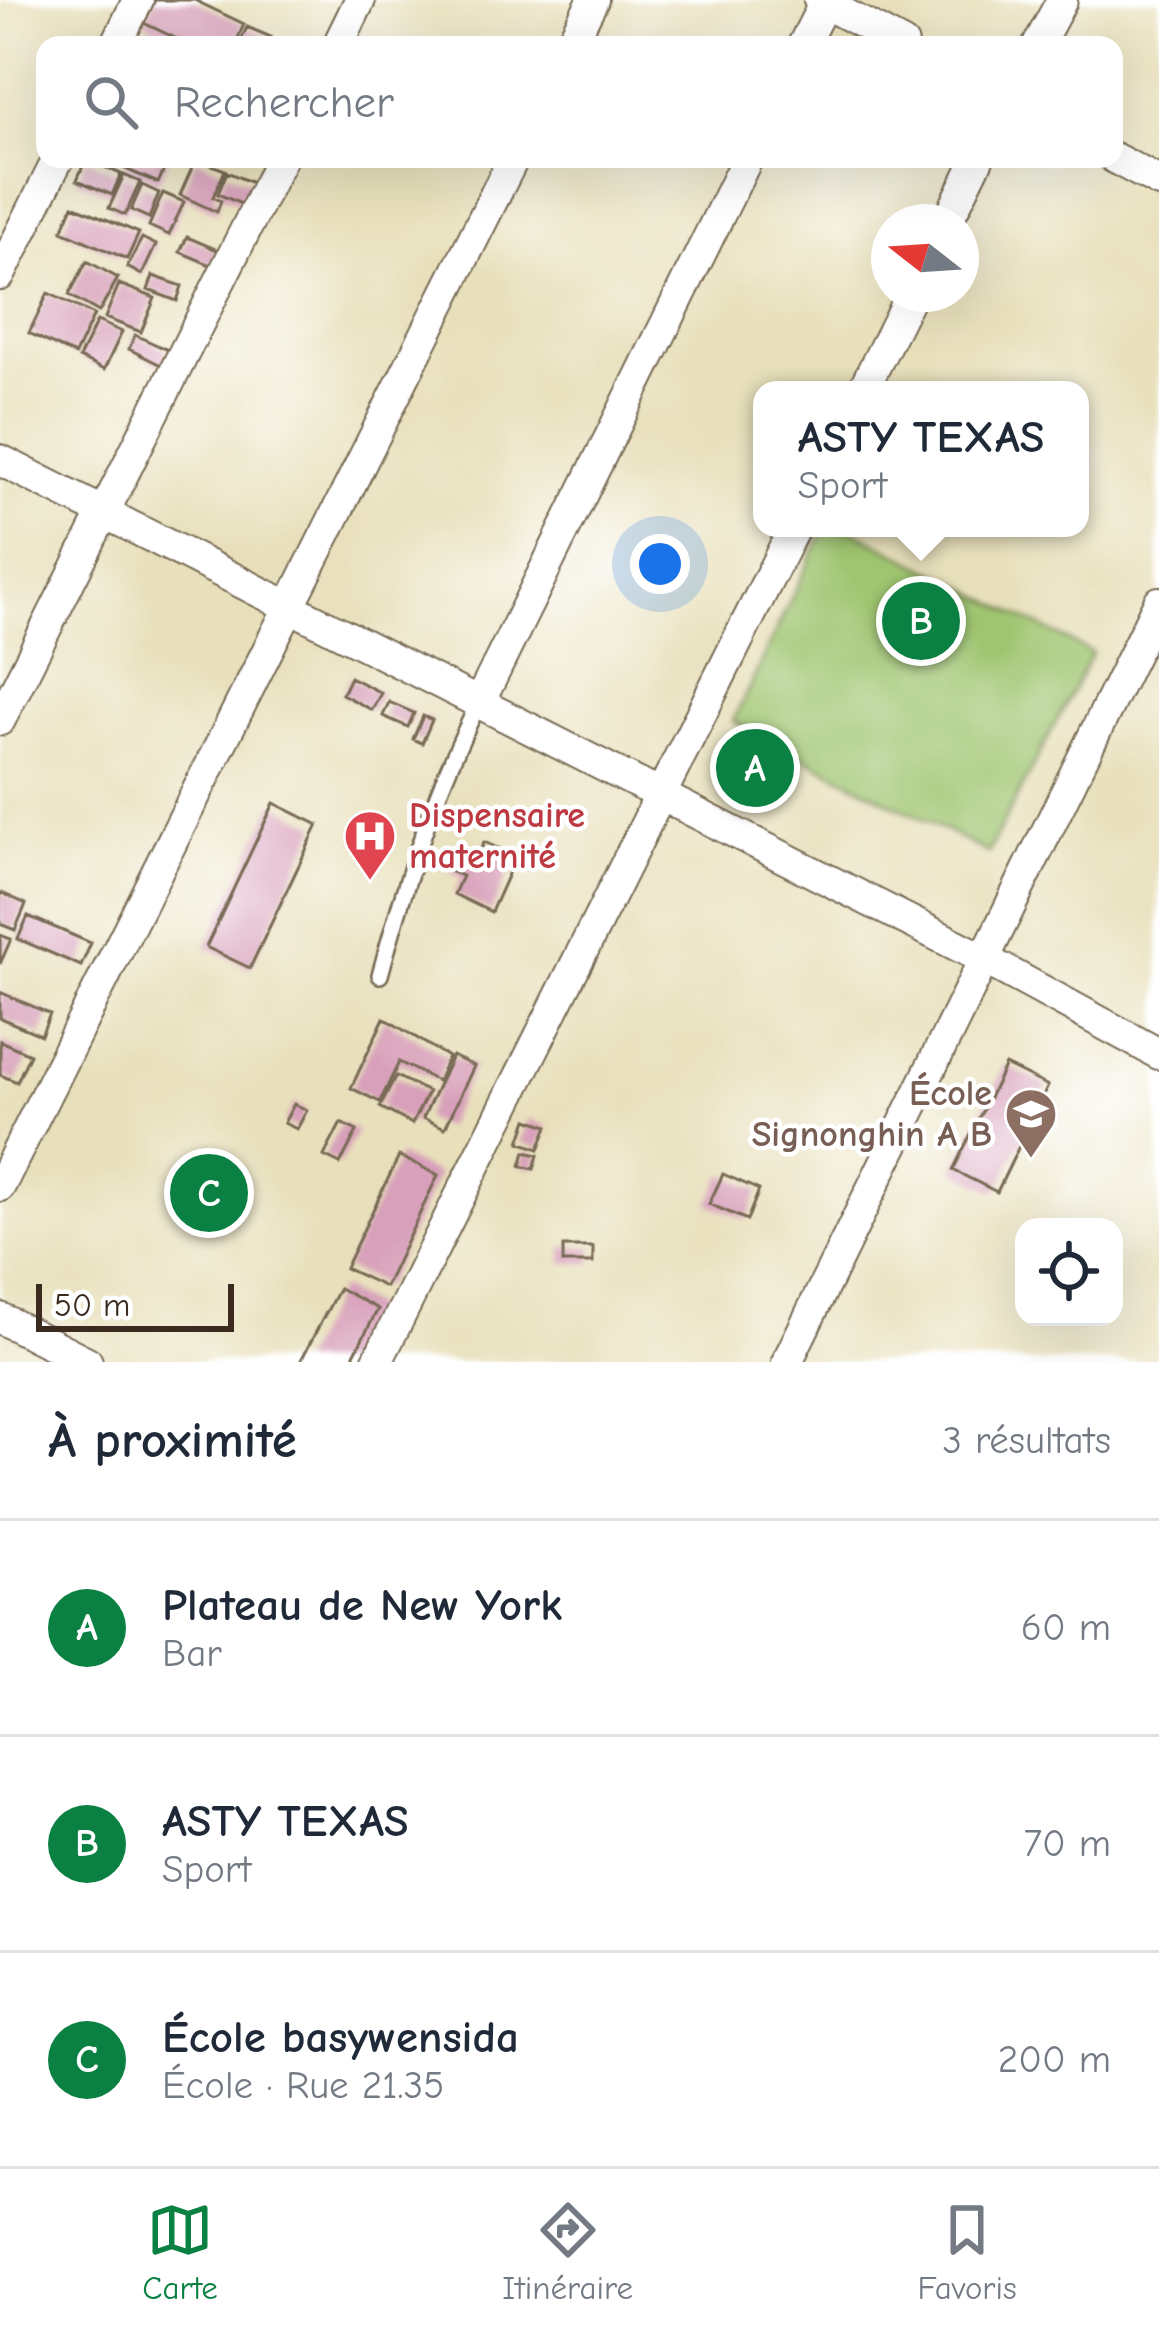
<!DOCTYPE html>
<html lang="fr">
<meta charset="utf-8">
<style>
:root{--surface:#fff;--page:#f6f6f7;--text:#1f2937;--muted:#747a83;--line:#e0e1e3;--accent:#0b8043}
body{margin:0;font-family:"Comic Neue",sans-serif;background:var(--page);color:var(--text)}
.controls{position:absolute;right:36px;bottom:36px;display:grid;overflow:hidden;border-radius:24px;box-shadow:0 12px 48px #0002}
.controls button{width:108px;height:108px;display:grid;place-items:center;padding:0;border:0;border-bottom:3px solid var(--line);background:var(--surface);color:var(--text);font:60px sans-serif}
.compass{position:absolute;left:871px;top:204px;width:108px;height:108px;border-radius:50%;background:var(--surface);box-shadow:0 12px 48px #0002;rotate:287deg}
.scale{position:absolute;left:36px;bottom:30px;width:198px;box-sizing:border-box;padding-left:12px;border:6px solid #3b2a1e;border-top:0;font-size:33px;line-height:42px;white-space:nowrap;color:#3b2a1e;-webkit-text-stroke:9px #fff;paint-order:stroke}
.you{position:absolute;left:660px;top:564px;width:42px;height:42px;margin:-30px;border:9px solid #fff;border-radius:50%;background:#1a73e8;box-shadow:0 0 0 18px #1a73e833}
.badge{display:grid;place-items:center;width:78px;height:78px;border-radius:50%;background:var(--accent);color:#fff;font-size:39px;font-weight:700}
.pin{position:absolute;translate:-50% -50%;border:6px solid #fff;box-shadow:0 3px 12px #0006}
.popup{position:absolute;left:753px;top:381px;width:336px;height:156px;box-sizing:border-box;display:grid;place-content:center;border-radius:24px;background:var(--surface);filter:drop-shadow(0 3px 9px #0005);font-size:39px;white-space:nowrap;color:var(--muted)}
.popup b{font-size:45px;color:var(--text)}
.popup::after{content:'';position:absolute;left:50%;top:100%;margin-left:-24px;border:24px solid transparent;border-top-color:var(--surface)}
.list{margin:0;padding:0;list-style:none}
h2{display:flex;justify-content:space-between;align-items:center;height:156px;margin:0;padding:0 48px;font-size:51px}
h2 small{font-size:39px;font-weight:400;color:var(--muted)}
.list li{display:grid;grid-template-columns:78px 1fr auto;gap:36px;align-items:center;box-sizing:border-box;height:216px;padding:0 48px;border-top:3px solid var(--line)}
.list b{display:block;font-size:45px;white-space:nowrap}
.list p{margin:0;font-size:39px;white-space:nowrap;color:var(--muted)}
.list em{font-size:39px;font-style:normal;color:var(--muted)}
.icon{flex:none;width:66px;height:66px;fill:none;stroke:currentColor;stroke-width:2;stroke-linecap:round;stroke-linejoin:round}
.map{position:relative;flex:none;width:1159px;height:1362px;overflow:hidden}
.search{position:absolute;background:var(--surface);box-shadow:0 12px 48px #0002;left:36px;right:36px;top:36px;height:132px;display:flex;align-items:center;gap:30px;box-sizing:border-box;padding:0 42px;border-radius:24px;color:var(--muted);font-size:45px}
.sheet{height:804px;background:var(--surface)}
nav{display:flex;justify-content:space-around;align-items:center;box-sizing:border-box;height:168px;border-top:3px solid var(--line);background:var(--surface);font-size:33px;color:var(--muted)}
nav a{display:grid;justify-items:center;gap:6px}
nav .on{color:var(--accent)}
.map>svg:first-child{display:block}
</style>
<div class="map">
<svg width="1159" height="1362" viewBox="0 0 1159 1362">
<rect width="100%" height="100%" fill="#fff"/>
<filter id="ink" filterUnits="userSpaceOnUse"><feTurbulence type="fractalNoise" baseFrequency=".00833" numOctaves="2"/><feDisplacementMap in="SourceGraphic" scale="24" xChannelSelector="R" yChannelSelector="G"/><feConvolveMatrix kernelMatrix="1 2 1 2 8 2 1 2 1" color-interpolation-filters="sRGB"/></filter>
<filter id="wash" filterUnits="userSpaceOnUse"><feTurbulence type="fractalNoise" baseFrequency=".004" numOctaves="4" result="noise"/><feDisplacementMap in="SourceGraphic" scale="48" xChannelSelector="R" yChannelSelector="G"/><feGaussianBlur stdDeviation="2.7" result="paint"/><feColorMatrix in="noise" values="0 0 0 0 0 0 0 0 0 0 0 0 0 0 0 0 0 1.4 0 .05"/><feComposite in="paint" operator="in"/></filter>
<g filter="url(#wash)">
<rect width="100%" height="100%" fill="#e8e0bb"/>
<!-- green -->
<path fill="#9fc570" stroke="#6d7847" stroke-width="3" d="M825,528H848L1092,653L988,853L733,721Z"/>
<g id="blocks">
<!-- building -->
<path fill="#d8a0ba" d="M155,0H194L244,24L235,45H190L144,23Z
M247,27L271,37L268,45H239Z
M86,159L121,174L112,195L77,180Z
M127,159H169L158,183L123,168Z
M196,159L225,170L213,197L221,201L217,212L180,195Z
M227,172L257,185L248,207L218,194Z
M124,175L140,182L125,215L109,208Z
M142,185L159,193L149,218L131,210Z
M163,193L184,202L169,235L149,226Z
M73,205L139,233L127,259L62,231Z
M187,237L220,251L213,266L180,252Z
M142,238L156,245L142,275L127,267Z
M87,261L118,278L99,312L69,295Z
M153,276L182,286L177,301L148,290Z
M119,284L155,298L141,332L105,318Z
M48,293L94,315L75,355L29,333Z
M97,321L122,332L104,370L79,358Z
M135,335L168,350L161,365L129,349Z
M350,677L381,693L372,710L342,694Z
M389,702L414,713L408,727L383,716Z
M423,716L432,720L422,743L413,739Z
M274,803L318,825L250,968L206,947Z
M484,842L516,856L491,912L454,894L462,876L449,871L457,855L474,863Z
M0,892L26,904L15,930L0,924Z
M28,916L91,943L81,966L18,939Z
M0,935L11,939L0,964Z
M0,992L50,1014L41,1035L0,1018Z
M384,1018L448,1057L437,1081L399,1062L380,1102L351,1088Z
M0,1041L30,1054L17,1082L0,1075Z
M452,1056L474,1066L445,1128L423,1118Z
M1005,1065L1048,1086L997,1192L953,1170Z
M396,1076L428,1092L412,1124L380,1107Z
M294,1104L307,1110L297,1129L284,1123Z
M528,1119L548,1126L539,1149L520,1142Z
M341,1123L357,1131L340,1164L324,1156Z
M525,1152L538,1155L534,1169L521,1166Z
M399,1156L438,1175L385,1287L345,1268Z
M723,1174L759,1190L747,1220L709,1204Z
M563,1247H593V1263H563Z
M339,1288L378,1309L350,1362H300Z"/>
</g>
</g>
<g filter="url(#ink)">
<use href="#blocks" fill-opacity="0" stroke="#786a55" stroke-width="3"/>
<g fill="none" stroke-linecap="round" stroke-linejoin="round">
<!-- lane casing -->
<g stroke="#786a55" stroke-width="20">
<path id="lane" d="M380,975C406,880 434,791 479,703"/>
</g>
<!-- street casing -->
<g stroke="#786a55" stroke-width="34">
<path id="street" d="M819,0L903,45
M116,45L138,0
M338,45L360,0
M570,45L593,0
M803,45L826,0
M1038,45L1062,0
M1114,158L1159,182
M947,222L978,159
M0,275L58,159
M863,390L911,294
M0,460L986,960L1159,1054
M479,703L747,159
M0,720L281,159
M0,1186L513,159
M0,1318L87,1362
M377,1362L794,528
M787,1362L1159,602"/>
</g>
<!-- lane -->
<use href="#lane" stroke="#fff" stroke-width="15"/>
<!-- street -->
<use href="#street" stroke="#fff" stroke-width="30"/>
</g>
</g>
<!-- icons -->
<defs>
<g id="hospital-pin" transform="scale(2.7)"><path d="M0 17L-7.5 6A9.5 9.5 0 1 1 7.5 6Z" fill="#e0444e" stroke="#fff"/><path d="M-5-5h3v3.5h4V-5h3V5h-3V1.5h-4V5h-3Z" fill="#fff"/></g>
<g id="school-pin" transform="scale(2.7)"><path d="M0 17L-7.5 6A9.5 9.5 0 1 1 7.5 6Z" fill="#8d6e63" stroke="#fff"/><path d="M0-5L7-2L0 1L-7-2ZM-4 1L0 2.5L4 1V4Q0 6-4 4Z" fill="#fff"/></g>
</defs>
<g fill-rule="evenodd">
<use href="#hospital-pin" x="370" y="836"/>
<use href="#school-pin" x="1031" y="1114"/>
</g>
<g text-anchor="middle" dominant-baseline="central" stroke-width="9" stroke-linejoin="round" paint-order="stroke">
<!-- health labels -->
<g font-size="36" font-weight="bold" fill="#be3a42" stroke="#fff" text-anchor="start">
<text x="409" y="815">Dispensaire<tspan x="409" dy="41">maternité</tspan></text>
</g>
<!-- education labels -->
<g font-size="36" font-weight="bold" fill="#785e54" stroke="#fff" text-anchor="end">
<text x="992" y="1093">École<tspan x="992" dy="41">Signonghin A B</tspan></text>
</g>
</g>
</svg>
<div class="controls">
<button><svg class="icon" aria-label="locate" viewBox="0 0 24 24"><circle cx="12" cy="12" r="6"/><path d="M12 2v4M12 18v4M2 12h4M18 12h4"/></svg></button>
</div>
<svg class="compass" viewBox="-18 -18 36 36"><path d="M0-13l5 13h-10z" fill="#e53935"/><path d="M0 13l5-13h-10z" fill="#747a83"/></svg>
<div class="scale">50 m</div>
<div class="you"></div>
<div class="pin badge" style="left:755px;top:768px">A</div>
<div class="pin badge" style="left:921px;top:621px">B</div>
<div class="popup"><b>ASTY TEXAS</b>Sport</div>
<div class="pin badge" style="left:209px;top:1193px">C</div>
<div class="search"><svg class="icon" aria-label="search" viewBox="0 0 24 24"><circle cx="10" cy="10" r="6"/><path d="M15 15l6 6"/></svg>Rechercher</div>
</div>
<section class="sheet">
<h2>À proximité<small>3 résultats</small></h2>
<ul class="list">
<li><span class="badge">A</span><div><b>Plateau de New York</b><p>Bar</p></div><em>60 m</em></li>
<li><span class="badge">B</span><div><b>ASTY TEXAS</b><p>Sport</p></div><em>70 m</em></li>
<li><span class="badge">C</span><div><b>École basywensida</b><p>École · Rue 21.35</p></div><em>200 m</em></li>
</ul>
</section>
<nav>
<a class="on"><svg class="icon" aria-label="map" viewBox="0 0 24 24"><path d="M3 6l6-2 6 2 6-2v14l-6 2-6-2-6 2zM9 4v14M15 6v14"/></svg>Carte</a>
<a><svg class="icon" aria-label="directions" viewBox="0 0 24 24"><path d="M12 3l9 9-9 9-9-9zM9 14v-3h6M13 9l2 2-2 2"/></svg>Itinéraire</a>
<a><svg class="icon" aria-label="saved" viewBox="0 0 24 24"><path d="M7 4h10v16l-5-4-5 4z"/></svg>Favoris</a>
</nav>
